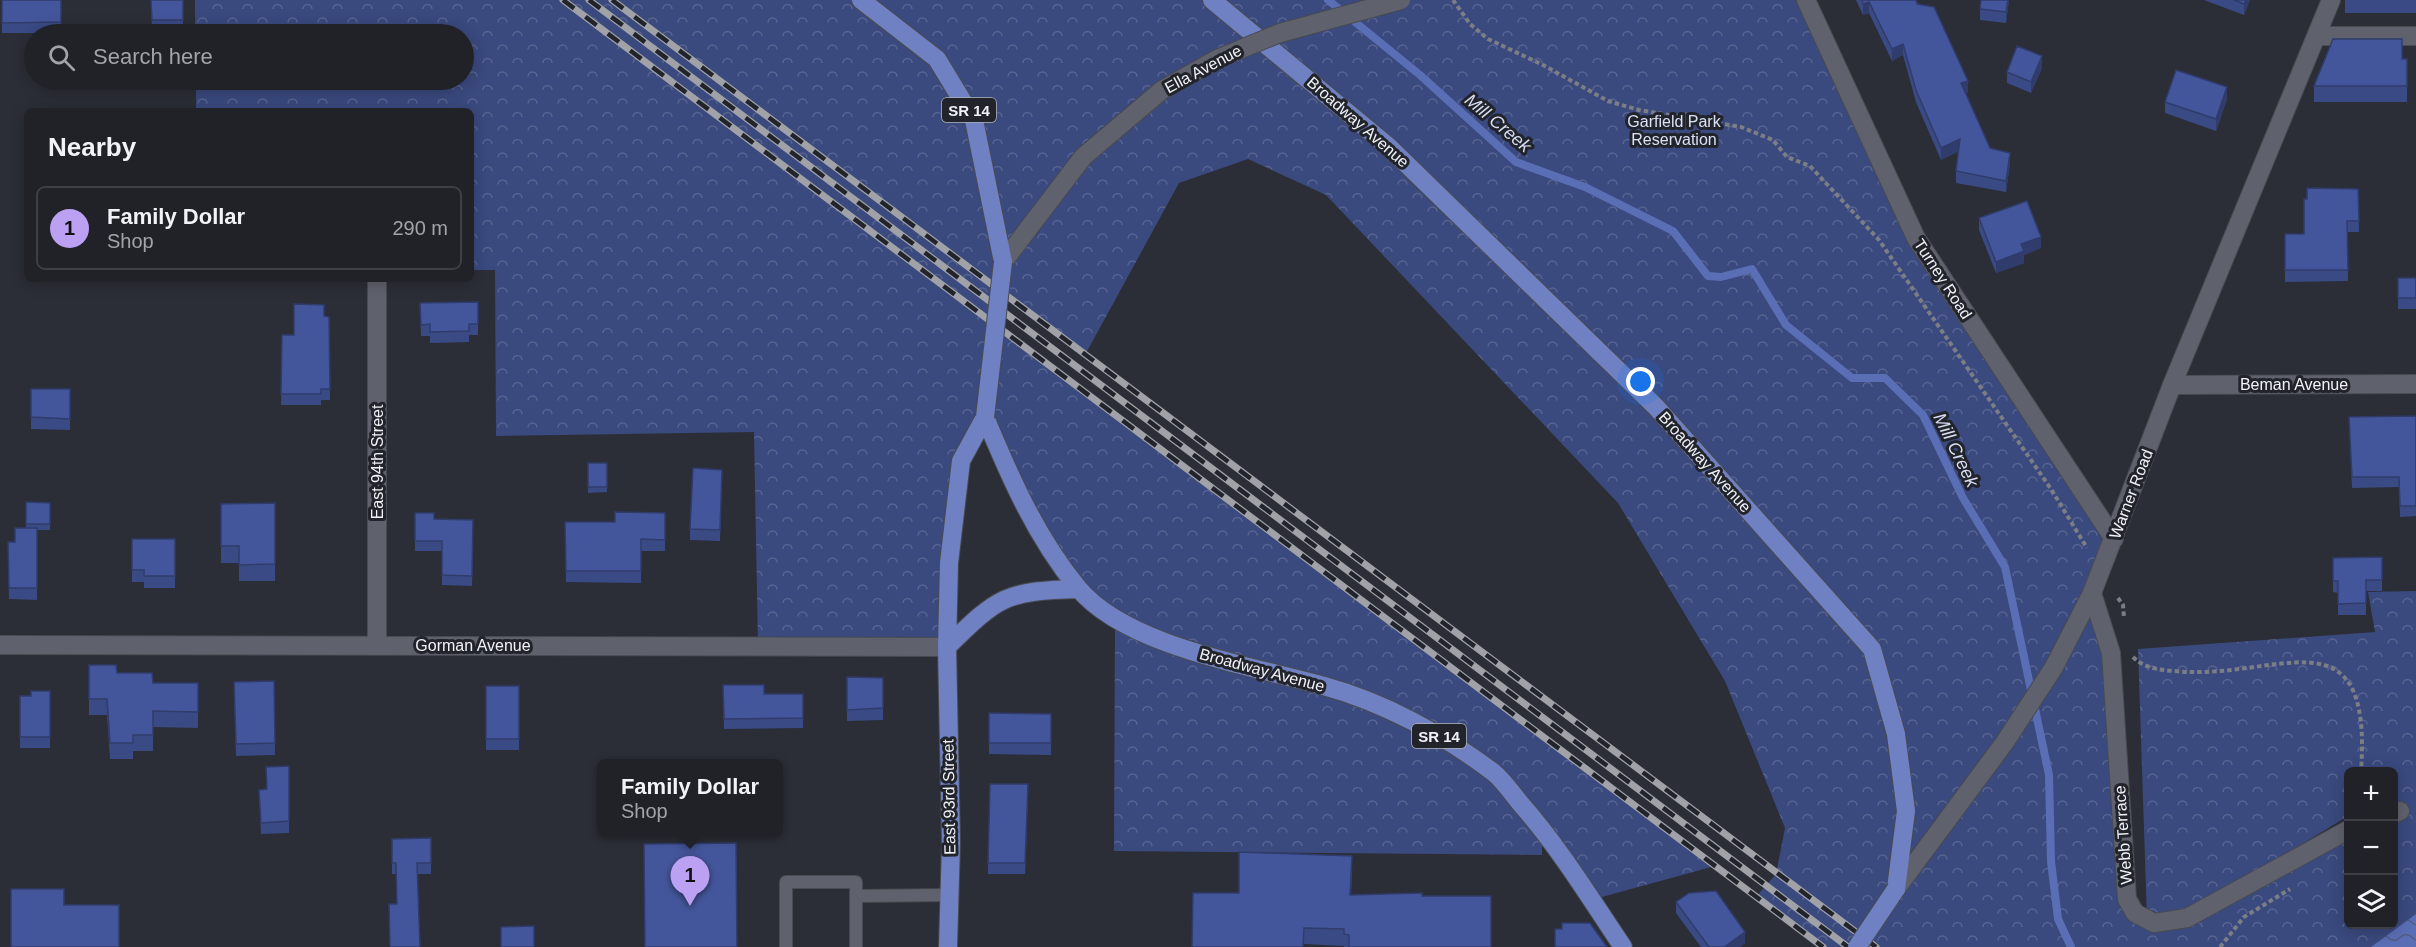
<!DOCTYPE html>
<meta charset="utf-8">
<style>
:root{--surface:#202228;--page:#2d2f34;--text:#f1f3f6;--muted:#a2a4a8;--line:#3d3f45;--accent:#bca0f2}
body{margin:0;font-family:Helvetica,sans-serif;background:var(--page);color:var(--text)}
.controls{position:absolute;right:18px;bottom:18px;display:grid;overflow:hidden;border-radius:9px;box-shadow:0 3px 15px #0003}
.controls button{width:54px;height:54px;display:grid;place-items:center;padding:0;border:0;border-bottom:2px solid var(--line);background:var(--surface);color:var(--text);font:30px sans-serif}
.you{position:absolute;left:1641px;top:382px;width:21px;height:21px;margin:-15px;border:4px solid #fff;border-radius:50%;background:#1a73e8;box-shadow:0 0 0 9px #1a73e833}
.badge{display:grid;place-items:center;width:39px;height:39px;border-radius:50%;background:var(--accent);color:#111;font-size:20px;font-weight:700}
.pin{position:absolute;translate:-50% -50px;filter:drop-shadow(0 2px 3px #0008)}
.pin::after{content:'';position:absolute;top:32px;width:21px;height:18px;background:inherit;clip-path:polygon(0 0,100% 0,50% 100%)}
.popup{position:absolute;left:597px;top:759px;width:186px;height:78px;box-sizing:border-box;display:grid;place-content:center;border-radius:9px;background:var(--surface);filter:drop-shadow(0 2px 4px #0005);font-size:20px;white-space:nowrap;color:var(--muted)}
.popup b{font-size:22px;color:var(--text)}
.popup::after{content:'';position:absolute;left:50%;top:100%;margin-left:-12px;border:12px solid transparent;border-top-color:var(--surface)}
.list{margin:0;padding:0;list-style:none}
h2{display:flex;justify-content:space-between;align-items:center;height:78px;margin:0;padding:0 24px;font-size:26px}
h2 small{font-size:20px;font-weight:400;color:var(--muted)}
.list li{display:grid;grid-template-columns:39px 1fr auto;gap:18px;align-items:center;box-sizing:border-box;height:84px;margin:0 12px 12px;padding:0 12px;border:2px solid var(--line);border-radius:9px}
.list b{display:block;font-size:22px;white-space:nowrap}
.list p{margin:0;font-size:20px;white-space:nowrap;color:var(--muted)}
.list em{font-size:20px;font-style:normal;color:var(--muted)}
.icon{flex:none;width:33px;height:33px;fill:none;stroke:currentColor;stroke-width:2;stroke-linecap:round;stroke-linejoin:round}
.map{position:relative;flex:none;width:2416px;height:947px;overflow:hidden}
.search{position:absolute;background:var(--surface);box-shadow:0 3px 15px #0003;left:24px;top:24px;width:450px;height:66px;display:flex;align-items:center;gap:15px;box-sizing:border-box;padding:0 21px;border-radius:33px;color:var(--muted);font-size:22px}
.panel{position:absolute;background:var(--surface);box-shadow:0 3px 15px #0003;left:24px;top:108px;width:450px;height:174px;border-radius:9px}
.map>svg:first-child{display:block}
</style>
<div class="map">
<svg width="2416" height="947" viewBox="0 0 2416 947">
<defs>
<pattern id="forest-crowns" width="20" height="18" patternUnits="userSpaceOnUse" patternTransform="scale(1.5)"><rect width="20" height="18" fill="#3a497e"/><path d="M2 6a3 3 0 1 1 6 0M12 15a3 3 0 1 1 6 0" fill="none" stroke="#576491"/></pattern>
<pattern id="water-waves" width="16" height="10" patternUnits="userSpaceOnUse" patternTransform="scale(1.5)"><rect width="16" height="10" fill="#5a6eb5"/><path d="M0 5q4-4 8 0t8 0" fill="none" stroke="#515c80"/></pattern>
</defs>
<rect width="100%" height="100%" fill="#2b2e36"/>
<!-- forest -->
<path fill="url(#forest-crowns)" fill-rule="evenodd" d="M195,0H1806L1916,238L2114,539L2092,593L2111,653L2127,899L2147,919L2138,649L2375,632L2368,592L2416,591V947H1823L1756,897L1776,874L1785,828L1725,681L1618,503L1326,195L1248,159L1179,183L1085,355L999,291L993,323L1715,866L1591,900L1542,829V855L1114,851L1115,618L1079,589L985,418L961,461L947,647L758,645L754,432L496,436L495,270H471V111H196V80H464V34H195ZM2348,772H2394V924H2348V830L2181,918L2348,816Z"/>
<!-- water -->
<path fill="url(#water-waves)" d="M2416,914V947H2371Z"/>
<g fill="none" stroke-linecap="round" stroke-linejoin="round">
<!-- stream -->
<path stroke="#5a6eb5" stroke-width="8" d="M1328,0L1420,75L1516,162L1585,187L1673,231L1708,276L1721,277L1752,269L1786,325L1852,378H1885L1923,415L1963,498L2005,567L2049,775L2051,861L2058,919L2071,947"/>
<!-- lane casing -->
<g stroke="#494b52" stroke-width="14">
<path id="lane" d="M786,947V882H856V896
M856,947V896L950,895"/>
</g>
<!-- street casing -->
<g stroke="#494b52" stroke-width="20">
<path id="street" d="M2317,36H2416
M377,279V645
M2172,385L2416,384
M2092,593L2111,653L2127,899L2135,913L2154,923L2187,918L2348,830
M0,645L947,647
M2394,814L2400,811"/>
</g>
<!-- secondary casing -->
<g stroke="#494b52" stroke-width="20">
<path id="secondary" d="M1806,0L1916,238L2114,539
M1003,262L1083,157L1162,90
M1896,889L2005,742L2054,667L2092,593L2172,385L2331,0"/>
</g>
<!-- primary casing -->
<g stroke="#494b52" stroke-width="20">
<path id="primary" d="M861,0L937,59L974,120L1003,262
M1212,0L1389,147L1656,407L1872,649L1896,734L1906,811L1896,889
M985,417C1010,477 1036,537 1078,588C1127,647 1253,666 1324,686C1383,702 1444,735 1493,772C1503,780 1512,793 1520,803C1559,847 1590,898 1623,947
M947,647C999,596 1005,591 1079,589
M948,947L951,843L947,647L949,563L961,461L985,417"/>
</g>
<!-- path -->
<path stroke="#7c7e85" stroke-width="4" stroke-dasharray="4.5 3" stroke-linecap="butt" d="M1453,0L1470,24L1488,39L1543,65L1608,101L1639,110L1741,127L1773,140L1787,157L1810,166L1879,240L2051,489L2087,548
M2118,598L2123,605L2124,618
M2133,657C2144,668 2159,670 2175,671C2276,682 2373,604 2361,772
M2220,947L2244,917L2290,889"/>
<!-- lane -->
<use href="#lane" stroke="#5f626c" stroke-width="12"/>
<!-- street -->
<use href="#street" stroke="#5f626c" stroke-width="18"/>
<!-- secondary -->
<use href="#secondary" stroke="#5f626c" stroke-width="18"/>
<!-- primary -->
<use href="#primary" stroke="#6f81c3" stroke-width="18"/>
<!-- rail casing -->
<g stroke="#a0a2a8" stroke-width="7">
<path id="rail" d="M563,0L1823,947
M589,0L1848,947
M612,0L1876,947"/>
</g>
<!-- rail -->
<use href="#rail" stroke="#22242c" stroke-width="4.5" stroke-dasharray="14" stroke-linecap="butt"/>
<!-- secondary-bridge casing -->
<g stroke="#494b52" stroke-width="20" stroke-linecap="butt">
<path id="secondary-bridge" d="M1162,90L1217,59L1280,33L1401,0"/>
</g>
<!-- primary-bridge casing -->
<g stroke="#494b52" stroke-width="20" stroke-linecap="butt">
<path id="primary-bridge" d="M985,417L1003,262
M1857,947L1896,889"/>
</g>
<!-- secondary-bridge -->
<use href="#secondary-bridge" stroke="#5f626c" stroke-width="18"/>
<!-- primary-bridge -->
<use href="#primary-bridge" stroke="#6f81c3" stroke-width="18"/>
</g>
<!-- wall -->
<path fill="#3a4a85" d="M2,0H61V33H2Z
M151,0H183V31L152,32Z
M1856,0H1916L1968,92L1966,93L1990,148L2010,164L2006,192L1956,183V171L1958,151L1941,160L1916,102L1903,55L1892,61L1869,13L1863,15Z
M2009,0L2006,23L1980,20V9Z
M2204,0H2250L2244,15Z
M2345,0H2416V13H2345Z
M2402,59H2407V102H2314V86Z
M2042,68L2031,93L2007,83V72Z
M2227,99L2216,131L2165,113V102Z
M2358,189L2359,232H2347L2348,281L2285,282V234H2304L2307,199Z
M1979,218L2041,248L2024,255V263L1996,273L1979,230Z
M2398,278H2416V309H2398Z
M478,302V335H469V342L430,343V336H421L420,303Z
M324,317H329L330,400H321V405H281L282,335H294Z
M31,389H70V430L31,429Z
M2416,416V516L2400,517L2399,487L2352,488L2349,417Z
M588,463H607V492L588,493Z
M722,481L720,541L690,540V529Z
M26,502L50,503V530H37V600L9,599L8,542H15L26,528Z
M275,503V581H239V563H221V504Z
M415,513L434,519L473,520L472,586L442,585V551H415Z
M665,513V551H641V583L566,582L565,522H615Z
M132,539H175V588H144V582H132Z
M2382,557V591H2366V615H2338V593L2333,592V558Z
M89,665L153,683H198V728L153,727V751H133V759H110L107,715H89Z
M847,677L883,678V720L847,721Z
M274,681L275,755L236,756L234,682Z
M723,685L764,694H803V728L724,729Z
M486,686H519V750H486Z
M50,691V748H20V696H31Z
M989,713L1051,714V755L989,754Z
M289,766V833L261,834L259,790L266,789V767Z
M1028,796L1025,874H988V863Z
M431,838V874H418L397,904L396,874H392V839Z
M1352,872L1351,895L1422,896L1491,947H1344V946L1304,944L1239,893Z
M1676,902L1745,943L1740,947H1701L1676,913Z"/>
<!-- shaded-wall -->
<path fill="#303c6c" d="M2008,0H2009L2006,23V12Z
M2246,0H2250L2244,15V4Z
M1869,2V13L1863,15V4Z
M1903,44V55L1892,61V49Z
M2042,56V68L2031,93V82Z
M1968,81V92L1961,94V83Z
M2227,87V99L2216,131V119Z
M1960,139V151L1941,160V148Z
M2010,153V164L2006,192V181Z
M2041,237V248L2024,255V263L1996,273V262L2021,244Z
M1745,932V943L1740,947H1724Z"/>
<!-- building -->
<path fill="#44569b" stroke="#303c6c" stroke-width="1.5" d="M2,0H61V22L2,23Z
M151,0H183V20H152Z
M1862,0H1916L1917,4L1934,7L1968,81L1961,83L1990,148L2010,153L2006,181L1956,171L1960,139L1941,148L1916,90L1903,44L1892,49L1869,2L1863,4Z
M1981,0H2008L2006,12L1980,9Z
M2234,0H2246L2244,4Z
M2333,39H2402V59H2407V86H2314Z
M2017,46L2042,56L2031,82L2007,72Z
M2176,70L2227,87L2216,119L2165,102Z
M2307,188L2358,189L2359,221H2347L2348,270H2285V234H2304V199H2307Z
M2027,201L2041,237L2021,244L2024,251L1996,262L1979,218Z
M2398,278H2416V298H2398Z
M478,302V324H469V331L430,332V324L421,325L420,303Z
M294,304L324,305V316L329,317L330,389H321V394H281L282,335H294Z
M31,389H70V419L31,417Z
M2416,416V506H2400L2399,477H2352L2349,417Z
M588,463H607V487H588Z
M693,468L722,470L720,530L690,529Z
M26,502L50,503V524H26Z
M275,503V564L239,565V546H221V504Z
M615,512L665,513V540L641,539V571H566L565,522H615Z
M415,513H434V519L473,520L472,576L442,575V541H415Z
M15,528H37V588H9L8,542H15Z
M132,539H175V576H144V570H132Z
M2382,557V580H2366V603L2338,604V581H2333V558Z
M89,665H116L117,673H152L153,683H198V712L153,711V735H133V743H110L107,699H89Z
M847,677L883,678V708L847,710Z
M274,681L275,743L236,744L234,682Z
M723,685H764V694H803V718L724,719Z
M486,686H519V739H486Z
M31,691H50V737H20V696H31Z
M989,713L1051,714V743H989Z
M289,766V821L261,823L259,790L267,789L266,767Z
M990,784H1028L1025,863H988Z
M431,838V863H417L420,947H390L389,904H397L396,863H392V839Z
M736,843L737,947H645L644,844Z
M1239,852L1352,856L1350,895L1422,893V896H1491V947H1349V935L1344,934V929L1304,928L1303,947H1192L1193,893H1239Z
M11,889H64V905H119V947H11Z
M1716,891L1745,932L1724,947H1709L1676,902L1689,893Z
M1562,923H1590L1607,947H1555V929H1562Z
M534,926V947H501V927Z"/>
<g text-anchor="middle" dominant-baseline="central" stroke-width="6" stroke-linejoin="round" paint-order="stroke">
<!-- shield labels -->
<g fill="#22242c" stroke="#b2b4ba" stroke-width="1.5">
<rect x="942" y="98" width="54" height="24" rx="4.5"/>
<rect x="1412" y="724" width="54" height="24" rx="4.5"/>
</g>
<g font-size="15" font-weight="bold" fill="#f0f2f7">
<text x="969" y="110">SR 14</text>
<text x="1439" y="736">SR 14</text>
</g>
<!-- street labels -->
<g font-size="16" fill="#f0f2f7" stroke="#22242c">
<text transform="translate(1203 69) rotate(-28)">Ella Avenue</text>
<text transform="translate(1358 122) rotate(41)">Broadway Avenue</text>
<text transform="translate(1943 279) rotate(57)">Turney Road</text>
<text x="2294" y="384">Beman Avenue</text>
<text transform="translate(377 462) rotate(-90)">East 94th Street</text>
<text transform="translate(1705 462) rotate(48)">Broadway Avenue</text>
<text transform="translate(2131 494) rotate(-69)">Warner Road</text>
<text x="473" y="645">Gorman Avenue</text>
<text transform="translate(1262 670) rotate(15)">Broadway Avenue</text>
<text transform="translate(949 797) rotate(-91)">East 93rd Street</text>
<text transform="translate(2123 835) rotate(-94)">Webb Terrace</text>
</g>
<!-- park labels -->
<g font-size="16" fill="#d9e0f4" stroke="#22242c">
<text x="1674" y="121">Garfield Park<tspan x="1674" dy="18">Reservation</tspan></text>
</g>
<!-- water labels -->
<g font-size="18" font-style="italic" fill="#d7def2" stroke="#22242c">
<text transform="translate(1498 123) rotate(40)">Mill Creek</text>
<text transform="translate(1956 450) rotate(64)">Mill Creek</text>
</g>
</g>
</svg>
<div class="controls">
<button>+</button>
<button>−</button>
<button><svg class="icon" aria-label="layers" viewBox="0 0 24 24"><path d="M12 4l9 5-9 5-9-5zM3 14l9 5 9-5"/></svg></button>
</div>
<div class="you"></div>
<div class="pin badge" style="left:690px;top:906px">1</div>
<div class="popup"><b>Family Dollar</b>Shop</div>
<div class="search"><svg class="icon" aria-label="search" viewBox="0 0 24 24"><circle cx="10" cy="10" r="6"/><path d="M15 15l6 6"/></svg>Search here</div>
<section class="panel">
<h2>Nearby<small></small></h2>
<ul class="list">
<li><span class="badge">1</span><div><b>Family Dollar</b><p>Shop</p></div><em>290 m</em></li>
</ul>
</section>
</div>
